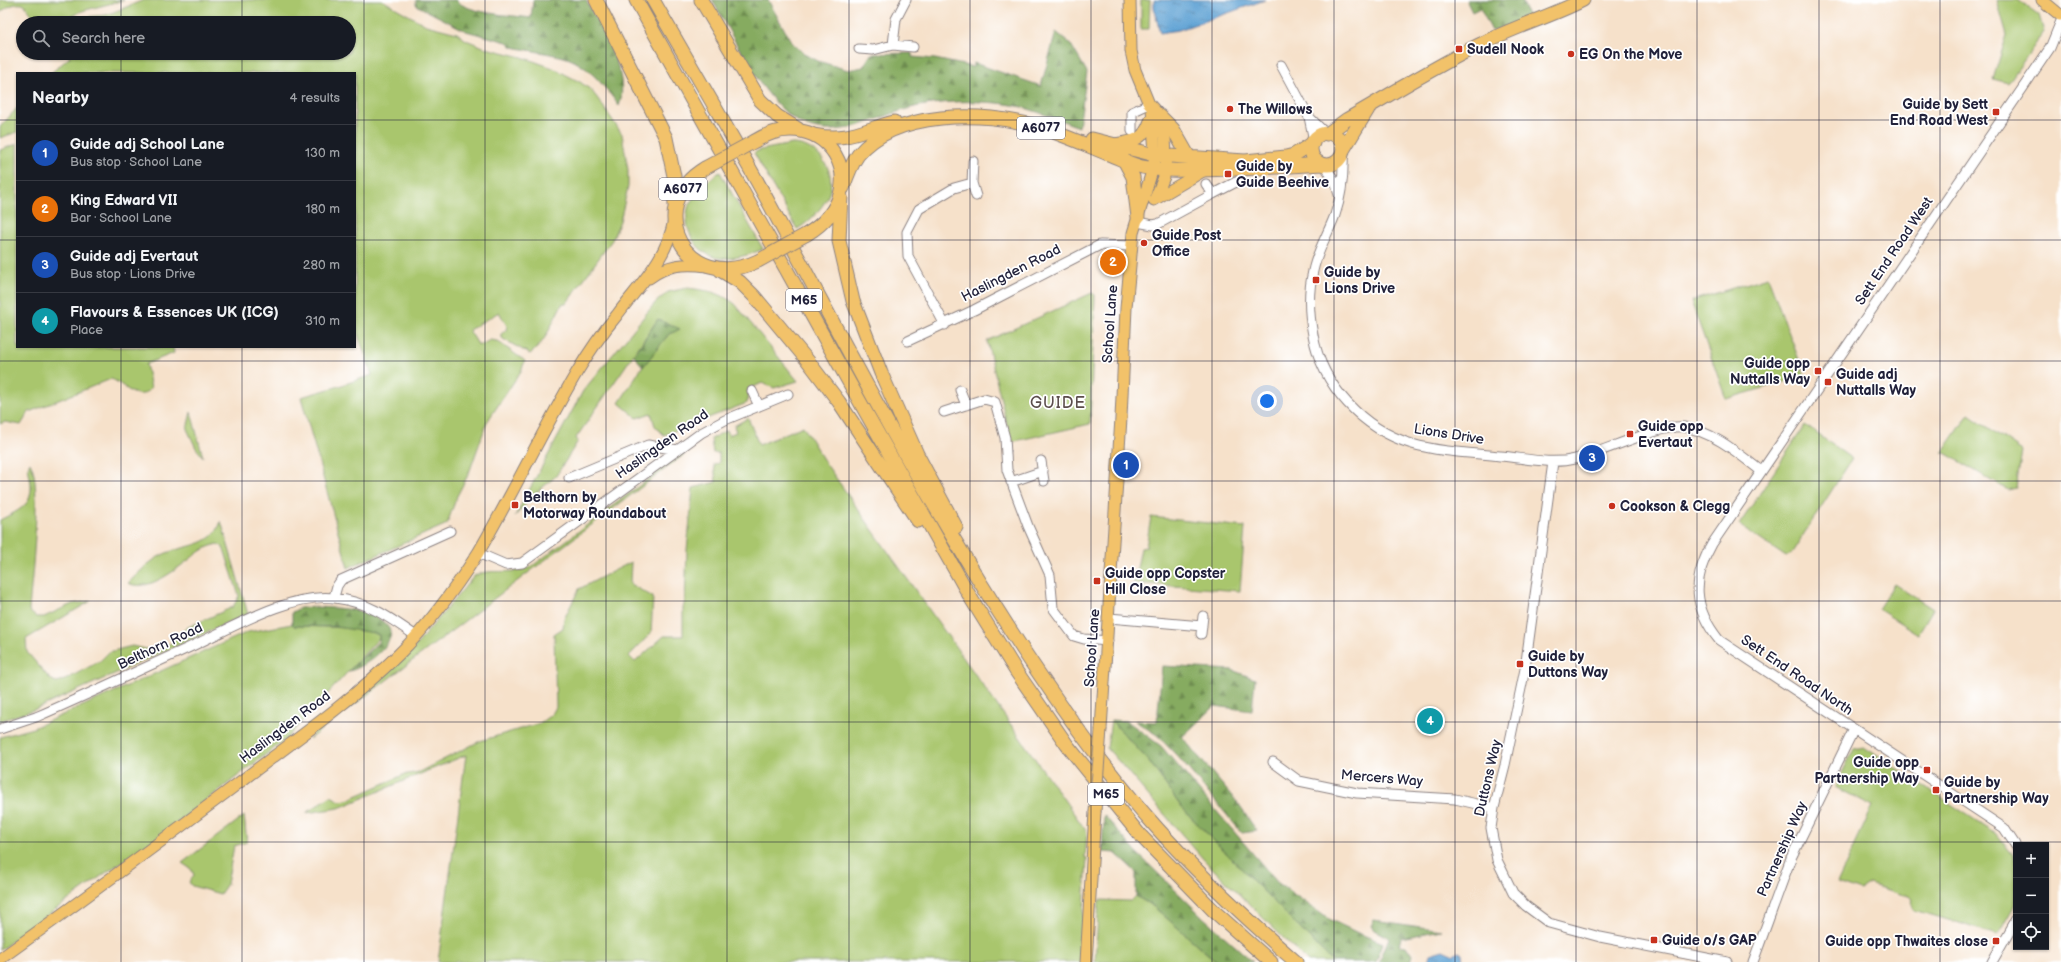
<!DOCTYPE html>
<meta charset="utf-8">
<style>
:root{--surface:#171b24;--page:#20242c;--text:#f1f3f6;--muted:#9ea1a6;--line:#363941;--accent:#c8321e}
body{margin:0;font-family:"Balsamiq Sans",sans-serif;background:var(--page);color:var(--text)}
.controls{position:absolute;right:12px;bottom:12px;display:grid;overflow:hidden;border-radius:0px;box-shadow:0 1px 3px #0004}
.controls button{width:36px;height:36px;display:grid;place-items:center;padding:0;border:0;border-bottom:1px solid var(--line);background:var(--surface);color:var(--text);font:20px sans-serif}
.you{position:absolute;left:1267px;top:401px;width:14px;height:14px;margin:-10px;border:3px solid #fff;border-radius:50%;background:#1a73e8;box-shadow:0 0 0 6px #1a73e833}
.badge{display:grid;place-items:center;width:26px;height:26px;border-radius:50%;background:var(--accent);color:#fff;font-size:13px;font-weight:700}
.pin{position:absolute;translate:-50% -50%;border:2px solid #fff;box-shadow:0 1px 4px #0006}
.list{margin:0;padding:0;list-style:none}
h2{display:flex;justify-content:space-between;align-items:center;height:52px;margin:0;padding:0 16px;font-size:17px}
h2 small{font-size:13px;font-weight:400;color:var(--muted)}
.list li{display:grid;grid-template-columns:26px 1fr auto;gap:12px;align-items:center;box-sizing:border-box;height:56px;padding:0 16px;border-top:1px solid var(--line)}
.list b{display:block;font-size:15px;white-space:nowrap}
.list p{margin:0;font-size:13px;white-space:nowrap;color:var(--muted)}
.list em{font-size:13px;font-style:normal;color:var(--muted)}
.icon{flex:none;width:22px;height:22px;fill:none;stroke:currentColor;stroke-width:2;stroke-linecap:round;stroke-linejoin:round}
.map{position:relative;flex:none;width:2061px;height:962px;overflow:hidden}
.search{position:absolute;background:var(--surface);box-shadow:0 1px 3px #0004;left:16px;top:16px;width:340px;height:44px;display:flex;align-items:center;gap:10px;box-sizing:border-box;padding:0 14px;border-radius:22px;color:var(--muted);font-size:15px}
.panel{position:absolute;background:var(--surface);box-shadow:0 1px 3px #0004;left:16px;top:72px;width:340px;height:276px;border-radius:0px}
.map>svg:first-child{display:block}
</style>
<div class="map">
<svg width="2061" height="962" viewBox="0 0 2061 962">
<defs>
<pattern id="forest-firs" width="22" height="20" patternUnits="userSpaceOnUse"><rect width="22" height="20" fill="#86ab60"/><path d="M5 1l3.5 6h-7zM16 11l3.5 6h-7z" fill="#6d8b50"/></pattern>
<pattern id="water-ripples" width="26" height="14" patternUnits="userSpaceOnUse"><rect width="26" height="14" fill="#61a3d4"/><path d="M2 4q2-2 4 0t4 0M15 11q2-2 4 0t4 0" fill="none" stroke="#5084ad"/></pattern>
</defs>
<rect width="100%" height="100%" fill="#fff"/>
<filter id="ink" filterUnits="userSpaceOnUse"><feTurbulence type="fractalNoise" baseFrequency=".025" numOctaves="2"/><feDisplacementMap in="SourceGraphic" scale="8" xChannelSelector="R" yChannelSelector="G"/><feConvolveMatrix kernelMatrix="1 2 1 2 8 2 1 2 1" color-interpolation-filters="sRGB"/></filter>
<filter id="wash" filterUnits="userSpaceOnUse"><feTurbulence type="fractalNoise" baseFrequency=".012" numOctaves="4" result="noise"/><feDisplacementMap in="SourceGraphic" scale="16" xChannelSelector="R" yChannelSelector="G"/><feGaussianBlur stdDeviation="0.9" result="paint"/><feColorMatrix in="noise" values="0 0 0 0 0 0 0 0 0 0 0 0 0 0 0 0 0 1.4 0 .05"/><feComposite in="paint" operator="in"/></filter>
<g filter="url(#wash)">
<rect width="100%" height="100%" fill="#f6e1ca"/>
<!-- green -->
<path fill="#a9c66d" stroke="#667454" d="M0,0H124L82,11L60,23H38L25,5C17,1 6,7 0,13Z
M144,0H382L426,25L457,33L466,40L486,48L522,57L553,68L580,82L591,90L598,99L622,134L628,170V187L620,221L612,240L566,304L563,303C552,320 548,341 530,354L503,339L500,335L506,330L507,326L499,312L469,330L479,346L490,340L497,341L525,361L521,371L487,422L469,473L457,496L447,524L348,568L301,397L336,387L372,375L355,326V73H51L70,57L68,53H349V23H72L84,17L106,15Z
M1141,0H1150L1149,29H1141Z
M1997,0H2018L2039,15L2044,32L2008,83L1993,79L2007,35Z
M17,108V132L0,138V127Z
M17,144V347H173L174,353L146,364L151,388C137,405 124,383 111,379L29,412L21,425L5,422L0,424V150Z
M792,144C815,144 835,166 830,190C827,204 809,223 797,229L754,153L760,150Z
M720,172L763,249C750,255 732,260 718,258C695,254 681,226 689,205C691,200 696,195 700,190C706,183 711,177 720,172Z
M1768,277L1805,376L1726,399L1691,301Z
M687,288C706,290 720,292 735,304L798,381L774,388L762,383L747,390L749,396L747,403L664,435L655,426L651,413L637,418L619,403C636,378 651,346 677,329L658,319L576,438L578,441L556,476L536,493L515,516L583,391L655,303L668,292Z
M1092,293L1095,295L1090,424L1011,442L987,341Z
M191,412L203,457L196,448L187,429Z
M1969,414L2022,451L2016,488L2008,490L1943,452Z
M748,418L759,445L803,426L824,461L884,546L1087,832L1085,858H1087L1081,962H438L466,755L339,808L306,813L331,796L340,801L347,800L403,775L419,772L480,741L540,723L552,714L556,707L554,634L563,628L564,619L579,589L631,562L630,584L653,597L651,633L629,656L635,662L664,636H683V607L685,602L687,550L693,488L716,482L714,464L719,463V453H713L711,439L727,430L729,435L736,432L734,426Z
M1805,425L1852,459L1791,554L1786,557L1739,525Z
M683,453L685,454L309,739L314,732L386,673L413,649L474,576C490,567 510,576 531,567Z
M30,462C43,484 31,581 29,611L36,617H44L72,604L91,601L26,639L27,652L50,679L56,682L65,680L100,661L109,652L132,646L156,651L171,643L186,628L233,607L239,596L225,552L222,546L217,544C212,546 207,547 202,550C185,561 151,595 128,583C138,574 149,561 162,555C184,544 213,548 221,521L248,614L36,709L0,721V520C21,509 35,505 30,478C29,472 27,467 30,462Z
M1151,517L1245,527L1240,591L1134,583L1141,548L1146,547Z
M1894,584L1933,609L1918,634L1878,609Z
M292,624L295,626C309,627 374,626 380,637L285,740L154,840L104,874L0,950V737L33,728L248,632Z
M1111,720L1149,761L1182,808L1333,962H1308L1205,861L1107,748Z
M1864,747L1995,833L2014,856L2016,864L2015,904L1998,935L1915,910L1911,898L1870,884L1860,891L1837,883L1873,806L1835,787L1854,749Z
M244,816L247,842L234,846L227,884L220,894L192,886L189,882L194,875L191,869L182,863Z
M1136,896L1154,907L1217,962H1095L1099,900L1131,901Z"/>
<!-- forest -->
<path fill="url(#forest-firs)" stroke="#54664e" d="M416,0H456C468,14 512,15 531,18L533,0H586C601,30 631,73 619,106C606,88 589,66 567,58C550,53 530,51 512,47L507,42L466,31L416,5Z
M712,0H768L792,43L805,54L818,61L848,70L863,67L871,54L912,53V57L935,59L973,67L974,63L1041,86L1056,32L1070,43L1087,72L1079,127C1060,120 1041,113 1022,107C1001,102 974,101 952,102C942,103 930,104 919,106C879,114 834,147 794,119C759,94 734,37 712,0Z
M1466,0H1522L1529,18L1492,31L1480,8L1472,12Z
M658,319L680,329L668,335L643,367L634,355Z
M317,607C341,609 379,607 391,632C392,646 363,669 349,671L379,641V635L374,633L336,627L294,626L292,624V612L300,608Z
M1162,666L1232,670L1255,679L1252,711L1215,706L1182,737L1236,801L1257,831L1242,833L1179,758L1157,735L1135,721L1157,722Z
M1111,720L1127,721L1161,746L1277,882L1327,918L1358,933L1383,943L1376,962H1333L1182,808L1149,761Z
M1104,815L1135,851L1204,918L1253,962H1217L1154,907L1136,896V872L1115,853L1102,852Z
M1374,920L1441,930L1401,938L1399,945L1406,946L1412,955L1410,962H1379L1389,938L1374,930L1371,926Z"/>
<!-- water -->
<path fill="url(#water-ripples)" stroke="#426288" d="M1154,0H1265L1179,30L1160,33L1154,8Z
M1443,950L1454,955L1458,952L1462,953L1463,962H1428L1430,954Z"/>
</g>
<g filter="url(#ink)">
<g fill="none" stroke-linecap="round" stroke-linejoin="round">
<!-- minor casing -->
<g stroke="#8c8282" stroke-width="11">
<path id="minor" d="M893,45L896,19L906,0
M859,49L873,50L893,45L913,47
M1281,65L1309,117
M1132,131V112L1149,104
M1314,141L1309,117L1326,134
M1343,151C1344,173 1342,194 1335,215C1328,234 1317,251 1313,271C1308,292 1309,315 1313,335C1322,386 1363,429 1412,444C1440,452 1471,453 1500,456C1524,458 1551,465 1575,459C1601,453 1661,424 1684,427C1714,432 1738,453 1761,471
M973,161L972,183L976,196
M1324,165L1335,181L1339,195
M1206,184L1213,194L1236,182
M1137,222L1153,225L1158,224L1213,194
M945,325L908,256L907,232L919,209L954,188L972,183
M908,341L974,310L1100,245L1131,246
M960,390L966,405
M752,391L759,406
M944,412L984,399L995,402L1005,438L1007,470L1028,526L1050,575L1053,608L1074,636L1084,639L1108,641
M1041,461L1044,481
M1553,462L1525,669L1505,765L1494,808L1491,828L1497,860L1513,893L1526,906L1549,923L1600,937L1727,962
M569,478L648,445L678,450
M1011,482L1043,471
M478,553L506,565L522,563L701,433L725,420L788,394
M334,597L337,586L341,580L450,531
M1109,618L1202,626
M1201,634L1203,616
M0,729L36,717C87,695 137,671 188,648C228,630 290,592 335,598C368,602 389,617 416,636
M1273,762L1299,781L1357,793L1455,799L1494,808
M2016,846L2004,828L1719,640C1693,608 1692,579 1712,544L2050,48L2061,21
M1753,962L1791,858L1854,729
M1992,962L2016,920"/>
</g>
<!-- major casing -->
<g stroke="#8c8282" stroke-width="13">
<path id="major" d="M1130,0L1131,51L1135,70L1149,104L1160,116L1165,137L1166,156L1164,177L1155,199
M2042,0L2060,15
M1114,144C1134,141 1143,141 1150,121
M1154,200L1203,171
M649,278C668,264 685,263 707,266
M1101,729L1121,418L1126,308L1133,233L1153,168L1155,155L1152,108
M0,959C78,903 155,846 232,788C288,745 347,705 398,655C429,625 455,589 478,553C513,494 542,431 577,372C589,352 602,333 617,315C640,284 667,259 674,220
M1086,962L1095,812"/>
</g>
<!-- highway casing -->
<g stroke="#8c8282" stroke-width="15">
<path id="highway" d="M596,0L666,138L674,176L675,206
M636,0L864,409L972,600L1016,671L1067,745L1139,834L1215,912L1271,962
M653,0C692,68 732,135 769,203C842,339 913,476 995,606C1044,684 1096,760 1157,828C1200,876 1248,920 1296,962
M701,0L760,100L777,116L798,129
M1160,116L1173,129L1189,157
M1311 149a16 16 0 1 1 32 0a16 16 0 1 1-32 0Z
M1327,134L1346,120C1393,93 1439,64 1487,41C1519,25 1552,16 1583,0
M814,135C849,142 862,130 894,122
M1092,139L1155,155L1245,161L1286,157L1294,155L1313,143
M755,141C824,99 882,188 807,234
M1343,150L1368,109
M1124,160L1133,177L1138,217
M705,168C641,206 685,295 758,261
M843,188C847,176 851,165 858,155C895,110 984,111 1035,126C1060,133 1084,144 1108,154C1119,158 1130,164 1142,167C1173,173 1204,169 1235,169C1264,168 1293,166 1322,164
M841,197L839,241L853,301L881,373L917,454L956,527
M720,270L740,282L754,296L808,361L839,402L918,521"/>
</g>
<!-- minor -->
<use href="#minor" stroke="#fff" stroke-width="9"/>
<!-- major -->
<use href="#major" stroke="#f2c26a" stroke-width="11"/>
<!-- highway -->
<use href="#highway" stroke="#f2c26a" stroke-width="13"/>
<!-- major-bridge casing -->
<g stroke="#8c8282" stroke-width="13" stroke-linecap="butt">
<path id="major-bridge" d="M1095,812L1101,729"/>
</g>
<!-- highway-bridge casing -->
<g stroke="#8c8282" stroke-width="15" stroke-linecap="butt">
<path id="highway-bridge" d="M705,168L755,141
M758,261L807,234"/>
</g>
<!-- major-bridge -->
<use href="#major-bridge" stroke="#f2c26a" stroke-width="11"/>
<!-- highway-bridge -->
<use href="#highway-bridge" stroke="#f2c26a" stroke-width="13"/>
</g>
</g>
<!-- grid -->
<path fill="none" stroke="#22223b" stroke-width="1" stroke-opacity="0.55" d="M121,0V23M242,0V23M364,0V962M485,0V962M606,0V962M727,0V962M849,0V962M970,0V962M1091,0V962M1212,0V962M1334,0V962M1455,0V962M1576,0V962M1697,0V962M1819,0V962M1940,0V962M121,53V73M242,53V73M0,120H17M355,120H2061M0,240H17M355,240H2061M121,347V962M242,347V962M0,361H2061M0,481H2061M0,601H2061M0,722H2061M0,842H2061"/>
<!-- markers -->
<g fill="#c8321e" stroke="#fff" stroke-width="1.5">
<rect x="1455" y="45" width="8" height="8" rx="2"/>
<circle cx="1571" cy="54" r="4"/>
<circle cx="1230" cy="109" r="4"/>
<rect x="1992" y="108" width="8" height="8" rx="2"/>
<rect x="1224" y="170" width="8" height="8" rx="2"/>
<circle cx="1144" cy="243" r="4"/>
<rect x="1312" y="276" width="8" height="8" rx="2"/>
<rect x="1814" y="367" width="8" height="8" rx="2"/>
<rect x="1824" y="378" width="8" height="8" rx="2"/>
<rect x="1626" y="430" width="8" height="8" rx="2"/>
<rect x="511" y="501" width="8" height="8" rx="2"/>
<circle cx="1612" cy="506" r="4"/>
<rect x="1093" y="577" width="8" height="8" rx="2"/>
<rect x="1516" y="660" width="8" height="8" rx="2"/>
<rect x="1923" y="766" width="8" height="8" rx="2"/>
<rect x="1932" y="786" width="8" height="8" rx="2"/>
<rect x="1650" y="936" width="8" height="8" rx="2"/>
<rect x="1992" y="937" width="8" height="8" rx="2"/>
</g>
<g text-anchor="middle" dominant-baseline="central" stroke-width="3.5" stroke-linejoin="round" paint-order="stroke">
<!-- shield labels -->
<g fill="#fff" stroke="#646476" stroke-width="1">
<rect x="1017" y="117" width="48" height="22" rx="3"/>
<rect x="659" y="178" width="48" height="22" rx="3"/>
<rect x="786" y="289" width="36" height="22" rx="3"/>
<rect x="1088" y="783" width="36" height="22" rx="3"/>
</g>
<g font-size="13" font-weight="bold" fill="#22223b">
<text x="1041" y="128">A6077</text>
<text x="683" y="189">A6077</text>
<text x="804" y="300">M65</text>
<text x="1106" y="794">M65</text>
</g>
<!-- poi labels -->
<g font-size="14" font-weight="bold" fill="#22223b" stroke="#fff" text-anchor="start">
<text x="1467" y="49">Sudell Nook</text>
<text x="1579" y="54">EG On the Move</text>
<text x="1988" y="104" text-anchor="end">Guide by Sett<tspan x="1988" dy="16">End Road West</tspan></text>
<text x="1238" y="109">The Willows</text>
<text x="1236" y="166">Guide by<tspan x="1236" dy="16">Guide Beehive</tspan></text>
<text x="1152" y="235">Guide Post<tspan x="1152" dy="16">Office</tspan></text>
<text x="1324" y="272">Guide by<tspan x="1324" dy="16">Lions Drive</tspan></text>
<text x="1810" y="363" text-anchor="end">Guide opp<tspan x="1810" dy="16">Nuttalls Way</tspan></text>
<text x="1836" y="374">Guide adj<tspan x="1836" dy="16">Nuttalls Way</tspan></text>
<text x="1638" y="426">Guide opp<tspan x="1638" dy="16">Evertaut</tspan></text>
<text x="523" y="497">Belthorn by<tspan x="523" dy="16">Motorway Roundabout</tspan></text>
<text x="1620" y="506">Cookson &amp; Clegg</text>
<text x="1105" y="573">Guide opp Copster<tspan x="1105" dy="16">Hill Close</tspan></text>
<text x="1528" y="656">Guide by<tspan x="1528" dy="16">Duttons Way</tspan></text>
<text x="1919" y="762" text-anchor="end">Guide opp<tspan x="1919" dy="16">Partnership Way</tspan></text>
<text x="1944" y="782">Guide by<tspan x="1944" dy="16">Partnership Way</tspan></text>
<text x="1662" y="940">Guide o/s GAP</text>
<text x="1988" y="941" text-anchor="end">Guide opp Thwaites close</text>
</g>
<!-- street labels -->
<g font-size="14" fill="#22223b" stroke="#fff">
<text transform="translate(1894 251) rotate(-56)">Sett End Road West</text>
<text transform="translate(1011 273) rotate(-27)">Haslingden Road</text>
<text transform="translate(1110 324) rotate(-86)">School Lane</text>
<text transform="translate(1449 434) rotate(9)">Lions Drive</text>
<text transform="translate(662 444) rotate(-35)">Haslingden Road</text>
<text transform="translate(160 646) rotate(-25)">Belthorn Road</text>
<text transform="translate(1092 648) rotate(-86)">School Lane</text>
<text transform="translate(1797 675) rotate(34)">Sett End Road North</text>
<text transform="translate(285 727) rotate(-37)">Haslingden Road</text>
<text transform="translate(1382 778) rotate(5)">Mercers Way</text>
<text transform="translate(1488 778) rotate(-77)">Duttons Way</text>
<text transform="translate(1782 849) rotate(-66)">Partnership Way</text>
</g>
<!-- quarter labels -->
<g font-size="16" letter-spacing="1" fill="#5c4e4d" stroke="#fff">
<text x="1058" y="403">GUIDE</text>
</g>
</g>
</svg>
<div class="controls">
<button>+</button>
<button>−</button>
<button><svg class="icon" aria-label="locate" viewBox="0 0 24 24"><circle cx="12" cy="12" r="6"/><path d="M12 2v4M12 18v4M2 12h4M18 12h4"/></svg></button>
</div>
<div class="you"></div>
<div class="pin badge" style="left:1126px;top:465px;background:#1a4fb4">1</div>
<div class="pin badge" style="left:1113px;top:262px;background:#e8710a">2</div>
<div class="pin badge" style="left:1592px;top:458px;background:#1a4fb4">3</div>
<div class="pin badge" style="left:1430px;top:721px;background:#0f9aa8">4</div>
<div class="search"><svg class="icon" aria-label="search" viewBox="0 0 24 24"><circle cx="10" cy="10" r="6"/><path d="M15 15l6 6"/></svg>Search here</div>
<section class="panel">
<h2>Nearby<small>4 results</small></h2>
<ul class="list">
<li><span class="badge" style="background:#1a4fb4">1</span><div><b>Guide adj School Lane</b><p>Bus stop · School Lane</p></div><em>130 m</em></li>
<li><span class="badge" style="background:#e8710a">2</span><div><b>King Edward VII</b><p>Bar · School Lane</p></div><em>180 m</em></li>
<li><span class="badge" style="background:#1a4fb4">3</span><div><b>Guide adj Evertaut</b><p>Bus stop · Lions Drive</p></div><em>280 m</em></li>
<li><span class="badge" style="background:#0f9aa8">4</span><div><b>Flavours &amp; Essences UK (ICG)</b><p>Place</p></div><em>310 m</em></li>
</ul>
</section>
</div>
